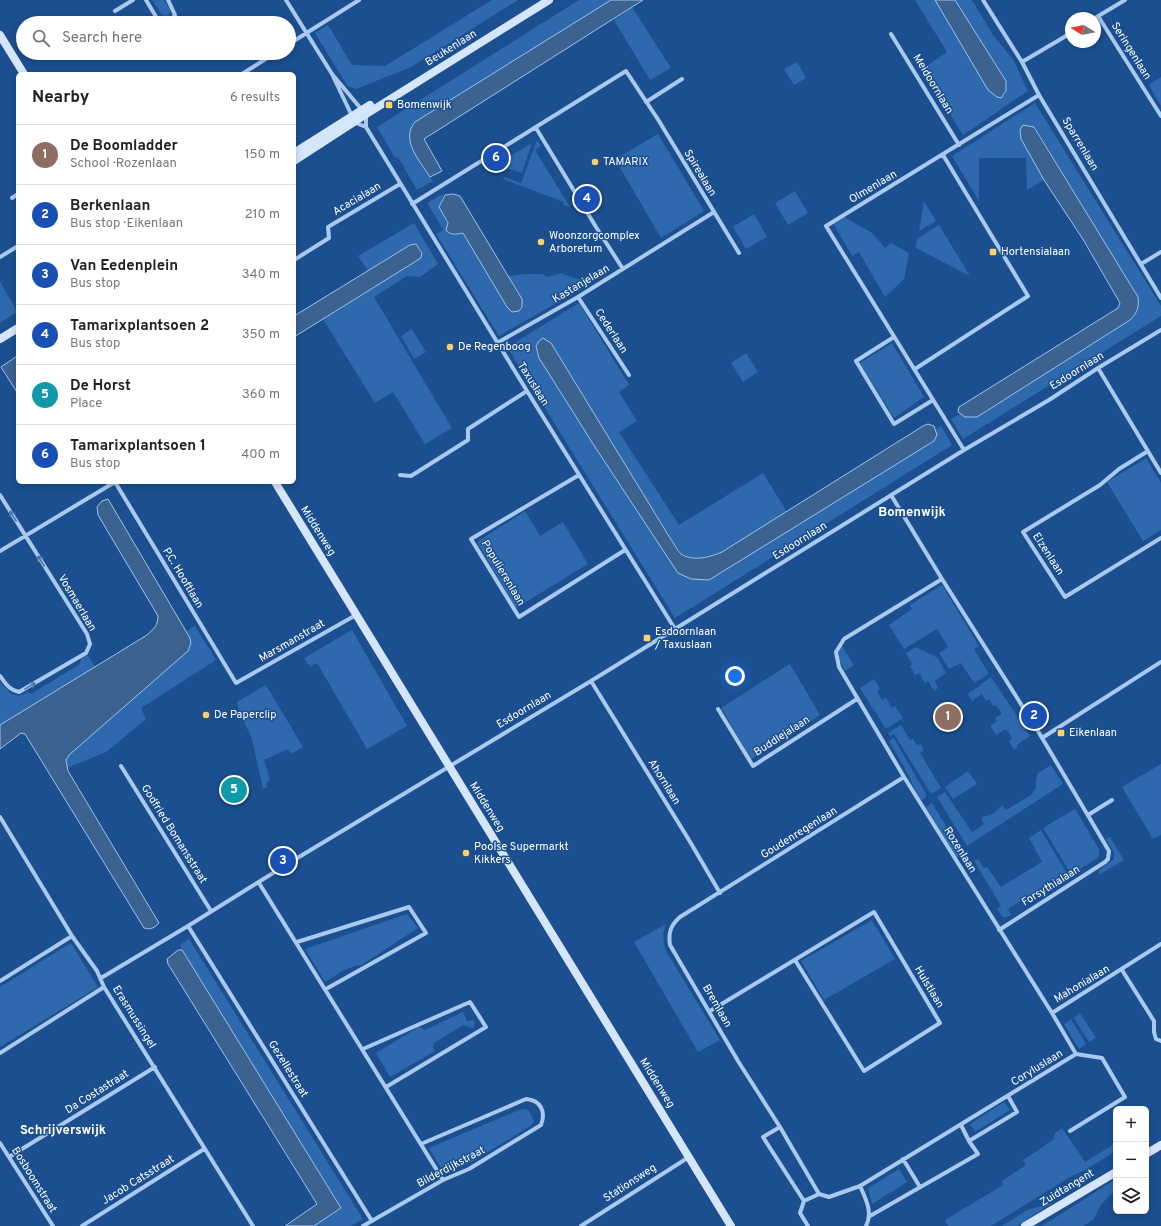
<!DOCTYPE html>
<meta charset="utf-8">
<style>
:root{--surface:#fff;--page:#f6f6f6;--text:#222;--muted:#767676;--line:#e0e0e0;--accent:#857141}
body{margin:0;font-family:Overpass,sans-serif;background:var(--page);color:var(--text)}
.controls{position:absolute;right:12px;bottom:12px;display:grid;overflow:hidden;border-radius:6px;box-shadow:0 2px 6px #0003}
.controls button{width:36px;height:36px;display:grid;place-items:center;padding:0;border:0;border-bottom:1px solid var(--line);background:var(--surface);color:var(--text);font:20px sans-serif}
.compass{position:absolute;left:1065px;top:12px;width:36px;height:36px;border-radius:50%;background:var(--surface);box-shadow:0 2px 6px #0003;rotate:280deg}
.you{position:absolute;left:735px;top:676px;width:14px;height:14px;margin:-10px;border:3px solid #fff;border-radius:50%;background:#1a73e8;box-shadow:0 0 0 6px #1a73e833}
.badge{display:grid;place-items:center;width:26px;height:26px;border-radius:50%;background:var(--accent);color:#fff;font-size:13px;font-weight:700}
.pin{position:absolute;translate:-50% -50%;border:2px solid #fff;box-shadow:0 1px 4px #0006}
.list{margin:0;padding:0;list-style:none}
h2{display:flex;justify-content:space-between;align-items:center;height:52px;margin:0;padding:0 16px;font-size:17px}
h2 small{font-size:13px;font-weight:400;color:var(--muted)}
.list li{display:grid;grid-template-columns:26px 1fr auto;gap:12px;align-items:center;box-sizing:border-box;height:60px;padding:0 16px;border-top:1px solid var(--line)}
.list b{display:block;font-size:15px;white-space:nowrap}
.list p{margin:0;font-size:13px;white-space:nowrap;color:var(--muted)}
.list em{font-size:13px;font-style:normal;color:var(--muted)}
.icon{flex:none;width:22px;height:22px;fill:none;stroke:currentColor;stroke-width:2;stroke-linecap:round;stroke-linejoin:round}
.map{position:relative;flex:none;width:1161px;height:1226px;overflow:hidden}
.search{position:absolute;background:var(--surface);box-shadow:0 2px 6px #0003;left:16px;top:16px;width:280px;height:44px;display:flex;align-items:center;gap:10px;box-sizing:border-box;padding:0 14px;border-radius:22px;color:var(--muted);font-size:15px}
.panel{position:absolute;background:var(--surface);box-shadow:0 2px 6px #0003;left:16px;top:72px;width:280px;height:412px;border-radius:6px}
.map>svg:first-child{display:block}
</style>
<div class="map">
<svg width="1161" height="1226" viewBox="0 0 1161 1226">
<rect width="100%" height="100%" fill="#1b4f8f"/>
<!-- green -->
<path fill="#2e69ad" d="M152,0H164L170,10L169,15L165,16L162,15Z
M492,0H518L411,67L356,89L348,86L343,79L315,33L328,25L352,65L385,66Z
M579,0H611L415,122L412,148L433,181L417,190L398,157L395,158L377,127Z
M915,0H935L988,90L1006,81L955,0H972L993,35L1013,59L1028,91L963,135L922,69L947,52Z
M632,7L671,68L650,80L614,20Z
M797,62L806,78L794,85L784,69Z
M1161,77V106L1149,85Z
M1035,103L1161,306V316L963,439L951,419L960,414L965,417H977L1130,320C1138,312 1139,307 1138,297L1035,127L1021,139L1044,180L1027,190L1026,158H979V201L952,156Z
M658,134L704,211L661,238L615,159Z
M537,140L541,146L535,150L570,207L563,205L564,202L503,179L504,177L521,183Z
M532,143L522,173L503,167L500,162Z
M795,191L808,213L788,225L775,203Z
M444,193L439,207L453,235L463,233L507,307L512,312L519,311C527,299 514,286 508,276L526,274H542L547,277L561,273L573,278L593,282L499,336L436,234L443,230L427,203Z
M924,201L936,221L919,231Z
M754,214L767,237L746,249L733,227Z
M844,217L872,233L885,248L891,243L909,253L904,279L885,297L859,252L852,256L833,223Z
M414,223L438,264L420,277L407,276L374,297L452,428L425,444L393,392L375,403L323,319L421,258L422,253L420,248L410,245L368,271L358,256Z
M939,225L970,276L916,248L917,239Z
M0,281L17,312L0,323Z
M579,303L629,385L619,392L637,421L619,432L679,525L763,473L787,512L722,552L708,558H691L681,553L670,538L551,343L539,341L536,346L539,358L595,447L678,573L691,579L937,435L936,429L941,426L952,445L675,618L507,347Z
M412,329L426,352L414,359L401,336Z
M892,343L924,397L894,418L860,363Z
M746,353L758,372L743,382L731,363Z
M1146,458L1161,483V530L1143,541L1107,482Z
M525,511L540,536L563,522L588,564L516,608L477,542Z
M942,585L979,646L974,649L989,674L974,683L961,663L949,669L939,653L948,647L937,629L904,649L889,625L912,609L910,605Z
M195,626L216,660L141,708L146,719L106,752L67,768L66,760L69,755L190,638L186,632Z
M352,630L407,726L367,749L317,663L310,667L304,658Z
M842,646L854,665L845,671C841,663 835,654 842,646Z
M916,647L938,658L946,673L935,681L938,688L934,691L928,681L925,683L919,673L915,675L910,666L912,664L906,653Z
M88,655L95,667L0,725V682L11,694L19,696L28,692L31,694L80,664L81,659Z
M790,664L820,715L751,759L721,708Z
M991,677L1030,736L1017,745L1018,747L1014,750L1009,741L1012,738L1006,729L996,735L990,726L997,721L995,718L1002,714L996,705L993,706L989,699L986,701L982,694L972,701L968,694Z
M874,679L880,689L877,691L882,700L886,698L892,708L895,706L903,718L886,729L860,688Z
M266,685L303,747L291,754L288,749L264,760L270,780L266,783L267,787L263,789L252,739L239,711L237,702Z
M901,725L910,740L913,739L917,745L921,744L924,750L920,753L941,788L931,794L894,734L890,736L888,733Z
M894,738L927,796L922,800L920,799L903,765L889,741Z
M1161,764V835L1153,839L1122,787Z
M1051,765L1063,784L967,846L937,797L945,792L972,832L979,828L984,824L981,817C991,816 995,813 1002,805L1006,810L1031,795L1036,787V780L1038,773Z
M968,771L977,784L953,799L945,787Z
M932,803L963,854L958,857H956L926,807Z
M1075,809L1099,849V855L1098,858L1071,874L1043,828Z
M1041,830L1070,879L1067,881L1062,874L1043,886L1047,893L1042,896L1038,890L1008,909L1011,915L1007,917H1003L997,909L1001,906L974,861L978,859L984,868L987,867L1001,887L1042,862L1029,838Z
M1110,837L1124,860L1099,875V870L1114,859V852L1106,839Z
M407,914L418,928L360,966L358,965L344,970L325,982L305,949Z
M872,920L895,959L824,1000L801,961Z
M666,924C662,934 663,941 666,951L720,1040L698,1052L634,942Z
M189,939L363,1219L351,1226H314L341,1208L182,950L180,945Z
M71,943L98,987L0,1047V987Z
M463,1012L467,1021L473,1020L475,1022L474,1027L472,1028L463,1025L434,1043L433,1047L435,1051L390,1077L376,1053L419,1027L425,1030Z
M1080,1013L1096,1038L1089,1042L1074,1018Z
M1071,1019L1086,1044L1079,1049L1064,1024Z
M1004,1102L1010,1110L975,1132L970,1124Z
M525,1109L529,1111L534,1121L532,1125L473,1161L453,1171L444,1173L429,1148L519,1110Z
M1062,1128L1085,1162L1116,1143V1151L1087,1169L1070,1177L991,1226H948L945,1220L1003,1185L1002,1181L1026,1165L1023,1160L1053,1140L1055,1133Z
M899,1169L907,1182L872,1204L868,1188Z
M1116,1179V1191L1109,1196L1101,1205L1093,1220L1083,1226H1042Z
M1052,1203L1017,1226H1002L1027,1210Z"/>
<!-- water -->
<path fill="#3c6290" stroke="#9cc4f0" d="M611,0H643L424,139L442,171L430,177C420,161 400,140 415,122Z
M935,0H955L1006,81V91L1001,98L997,97L988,90Z
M1023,125L1034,127L1138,297C1139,307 1138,312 1130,320L977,417H965L958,412L959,407L1118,308L1120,303L1084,241L1044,180L1021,139L1020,130Z
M453,194L460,196L522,299V307L519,311L512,312L507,307L463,233C456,234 451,236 446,230L448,223L439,207L445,195Z
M416,244L422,253L421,258L294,337V316L410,245Z
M543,338L551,343L670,538C673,542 677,550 681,554C694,562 710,557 722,552L923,426L928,424L934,426L937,435L934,441L709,580L691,579L678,573L595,447L539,358L536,346L539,341Z
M17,356L18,358V394L1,367Z
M108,499L190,638L191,643L188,651L69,755L66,760L68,771L159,923C154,928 151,930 144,928L25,734L21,733L0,749V725L147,635C154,629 158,625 158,616L98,515L97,507L102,501Z
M178,950H182L184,953L341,1208L314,1226H285L317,1204L168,964L167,959Z"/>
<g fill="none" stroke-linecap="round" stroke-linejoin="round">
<!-- street -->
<path stroke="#a9c9ee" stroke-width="4" d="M146,0L158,20L164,23
M168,0L175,15L168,23
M286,0L332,74L352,116L356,123L366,127
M983,0L1022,62L1039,95L1161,298
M115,11L133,0
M1098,16L1161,116
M1095,18L1125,0
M891,34L959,145
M289,44L359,0
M1022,62L1071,33
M242,74L275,53
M332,74L362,110L366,116V127L527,391L675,629
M646,102L682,79
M536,128L596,227L623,269
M12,198L18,194
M412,204L626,71L659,121L739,253
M0,257L18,246
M294,260L329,238L328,227L400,184
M1141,264L1161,252
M578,297L629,375
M894,337L856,361L894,424L933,400
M497,343L578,297L714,212
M1098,368L1161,473
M915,369L1028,296L943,155
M964,450L826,226L1039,95
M1148,451L1119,469L1100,485L1023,532L1065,597L1161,538
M400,475L411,476L468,440V429L527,391
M579,475L471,539L519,617L625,550
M115,482L236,683L356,615
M0,495L87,634L90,644L86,653L19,692C9,690 6,684 0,676
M891,495L942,579L1038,731L1109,851L1108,859L1105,862L999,930
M0,551L115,482
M942,579L844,639L836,652L839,667L904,777L1052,1013L1076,1054
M591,681L689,840L720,893
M718,709L753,766L857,699
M1042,738L1161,662
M121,766L211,911
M1088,815L1112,800
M0,817L72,936L97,971L104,987L253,1226
M259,883L443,1180
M188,926L372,1221
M297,942L409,907L426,933L326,989
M1122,970L1154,1021V1032L1156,1039L1161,1041
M101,978L188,926L299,857L591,681L964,450L1049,400L1098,368L1161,330
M0,981L72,936
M710,1011L874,912L940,1023L864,1071L795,960
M1052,1013L1161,944
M363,1049L470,1002L486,1027L386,1087
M0,1053L104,987
M780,1127L763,1137L804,1201
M1070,1131L1125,1097L1102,1058L1076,1054
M969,1141L1017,1112L1008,1096
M0,1143L53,1226
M9,1157L155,1067
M903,1159L920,1187
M860,1186L829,1197L819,1194L780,1127L738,1061L670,945C668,932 671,925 680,917L904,777
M870,1216L978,1154L969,1141L961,1125
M82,1226L204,1149
M363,1226L443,1180L469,1169L541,1125C546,1112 541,1100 526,1099L421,1144
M581,1226L689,1157
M808,1226L800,1213L804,1201L819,1194
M866,1226C873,1213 866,1199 860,1186L1076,1054"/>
<!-- secondary -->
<path stroke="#d6e6fa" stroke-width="8" d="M0,35L24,74
M294,153L370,105
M294,161L368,113L549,0
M0,339L18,328
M275,482L731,1226
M1146,1154L1161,1145
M1025,1226L1116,1172"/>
</g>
<!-- one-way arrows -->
<defs><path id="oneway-shaft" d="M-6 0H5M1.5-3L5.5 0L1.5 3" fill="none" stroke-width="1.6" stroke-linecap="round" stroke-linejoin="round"/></defs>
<g stroke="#4674ac">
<use href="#oneway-shaft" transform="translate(13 516) rotate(-122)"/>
<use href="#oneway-shaft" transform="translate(41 561) rotate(-122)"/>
<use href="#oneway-shaft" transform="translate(30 686) rotate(-31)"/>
</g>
<!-- markers -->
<g fill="#ffd166" stroke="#1b4f8f" stroke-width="1.5">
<rect x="385" y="101" width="8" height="8" rx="2"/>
<circle cx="595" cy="162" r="4"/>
<circle cx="541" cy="242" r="4"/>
<rect x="989" y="248" width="8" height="8" rx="2"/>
<circle cx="450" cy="347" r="4"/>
<rect x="643" y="634" width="8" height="8" rx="2"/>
<circle cx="206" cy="715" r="4"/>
<rect x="1057" y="729" width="8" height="8" rx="2"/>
<circle cx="466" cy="853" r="4"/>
</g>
<g text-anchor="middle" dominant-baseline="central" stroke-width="3" stroke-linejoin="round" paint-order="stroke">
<!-- street labels -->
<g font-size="11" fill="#fff" stroke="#1b4f8f">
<text transform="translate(451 48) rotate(-32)">Beukenlaan</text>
<text transform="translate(1131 51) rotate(58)">Seringenlaan</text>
<text transform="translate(933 84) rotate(59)">Meidoornlaan</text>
<text transform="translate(1080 144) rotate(59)">Sparrenlaan</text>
<text transform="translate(700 173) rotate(59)">Spirealaan</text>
<text transform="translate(873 187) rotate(-31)">Olmenlaan</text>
<text transform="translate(357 199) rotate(-31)">Acacialaan</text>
<text transform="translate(581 284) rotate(-31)">Kastanjelaan</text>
<text transform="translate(611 331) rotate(57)">Cederlaan</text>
<text transform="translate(1077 371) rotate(-32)">Esdoornlaan</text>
<text transform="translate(533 384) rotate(58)">Taxuslaan</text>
<text transform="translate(318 531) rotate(58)">Middenweg</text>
<text transform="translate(800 541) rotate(-32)">Esdoornlaan</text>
<text transform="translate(1048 554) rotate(57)">Elzenlaan</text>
<text transform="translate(503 573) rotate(59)">Populierenlaan</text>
<text transform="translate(183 578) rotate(59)">P.C. Hooftlaan</text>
<text transform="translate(77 603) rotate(59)">Vosmaerlaan</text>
<text transform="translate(292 641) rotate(-30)">Marsmanstraat</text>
<text transform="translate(524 710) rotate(-31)">Esdoornlaan</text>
<text transform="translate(782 736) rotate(-33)">Buddlejalaan</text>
<text transform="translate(664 782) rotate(58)">Ahornlaan</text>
<text transform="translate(487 807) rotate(58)">Middenweg</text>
<text transform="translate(799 833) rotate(-32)">Goudenregenlaan</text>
<text transform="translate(174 834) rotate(58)">Godfried Bomansstraat</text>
<text transform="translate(960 850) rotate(58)">Rozenlaan</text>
<text transform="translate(1051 886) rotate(-32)">Forsythialaan</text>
<text transform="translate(1082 984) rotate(-31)">Mahonialaan</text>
<text transform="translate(929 987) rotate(59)">Hulstlaan</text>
<text transform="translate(717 1006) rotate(60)">Bremlaan</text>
<text transform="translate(134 1017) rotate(58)">Erasmussingel</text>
<text transform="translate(1037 1068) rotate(-32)">Coryluslaan</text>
<text transform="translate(288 1069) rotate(58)">Gezellestraat</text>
<text transform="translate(657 1083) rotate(58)">Middenweg</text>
<text transform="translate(97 1092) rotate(-32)">Da Costastraat</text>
<text transform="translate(451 1167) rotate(-28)">Bilderdijkstraat</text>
<text transform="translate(34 1180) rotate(58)">Bosboomstraat</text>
<text transform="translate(138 1180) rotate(-32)">Jacob Catsstraat</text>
<text transform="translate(630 1183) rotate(-33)">Stationsweg</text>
<text transform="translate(1067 1188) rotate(-31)">Zuidtangent</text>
</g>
<!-- poi labels -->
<g font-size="11" fill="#fff" stroke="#1b4f8f" text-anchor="start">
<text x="397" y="105">Bomenwijk</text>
<text x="603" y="162">TAMARIX</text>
<text x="549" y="236">Woonzorgcomplex<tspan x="549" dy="13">Arboretum</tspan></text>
<text x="1001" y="252">Hortensialaan</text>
<text x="458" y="347">De Regenboog</text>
<text x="655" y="632">Esdoornlaan<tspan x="655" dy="13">/ Taxuslaan</tspan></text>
<text x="214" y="715">De Paperclip</text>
<text x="1069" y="733">Eikenlaan</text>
<text x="474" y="847">Poolse Supermarkt<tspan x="474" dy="13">Kikkers</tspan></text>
</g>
<!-- quarter labels -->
<g font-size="13" font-weight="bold" fill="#fff" stroke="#1b4f8f">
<text x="912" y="513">Bomenwijk</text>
<text x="63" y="1131">Schrijverswijk</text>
</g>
</g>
</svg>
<div class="controls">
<button>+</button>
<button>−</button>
<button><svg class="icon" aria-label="layers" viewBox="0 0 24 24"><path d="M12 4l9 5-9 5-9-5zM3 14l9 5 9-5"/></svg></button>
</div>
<svg class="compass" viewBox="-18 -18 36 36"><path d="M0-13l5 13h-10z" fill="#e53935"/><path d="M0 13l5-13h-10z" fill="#767676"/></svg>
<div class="you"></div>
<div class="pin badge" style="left:948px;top:717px;background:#8d6e63">1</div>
<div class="pin badge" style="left:1034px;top:716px;background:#1a4fb4">2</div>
<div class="pin badge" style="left:283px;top:861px;background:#1a4fb4">3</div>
<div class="pin badge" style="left:587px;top:199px;background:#1a4fb4">4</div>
<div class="pin badge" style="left:234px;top:790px;background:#0f9aa8">5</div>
<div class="pin badge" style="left:496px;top:158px;background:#1a4fb4">6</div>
<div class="search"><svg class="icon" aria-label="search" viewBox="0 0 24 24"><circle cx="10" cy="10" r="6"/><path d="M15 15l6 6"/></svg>Search here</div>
<section class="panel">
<h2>Nearby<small>6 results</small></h2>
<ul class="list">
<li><span class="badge" style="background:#8d6e63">1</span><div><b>De Boomladder</b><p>School · Rozenlaan</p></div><em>150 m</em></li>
<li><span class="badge" style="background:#1a4fb4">2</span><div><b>Berkenlaan</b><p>Bus stop · Eikenlaan</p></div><em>210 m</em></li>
<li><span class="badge" style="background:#1a4fb4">3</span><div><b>Van Eedenplein</b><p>Bus stop</p></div><em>340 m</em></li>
<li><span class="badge" style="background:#1a4fb4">4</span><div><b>Tamarixplantsoen 2</b><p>Bus stop</p></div><em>350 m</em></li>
<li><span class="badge" style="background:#0f9aa8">5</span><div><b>De Horst</b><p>Place</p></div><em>360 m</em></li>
<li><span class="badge" style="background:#1a4fb4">6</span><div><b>Tamarixplantsoen 1</b><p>Bus stop</p></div><em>400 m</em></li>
</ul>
</section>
</div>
